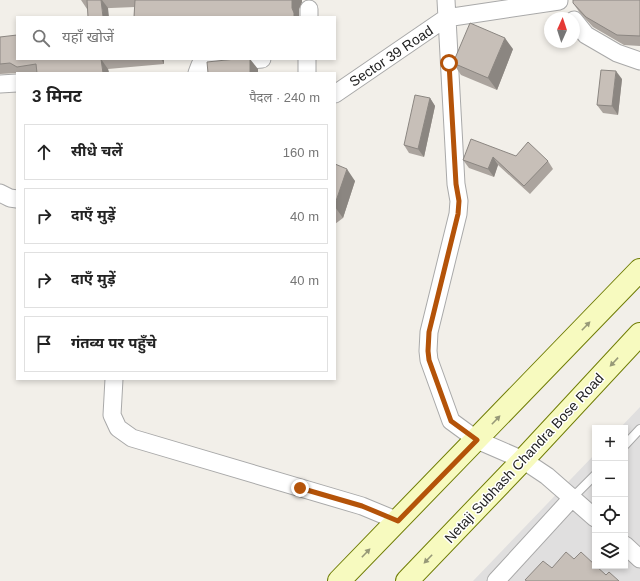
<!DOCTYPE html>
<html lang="hi">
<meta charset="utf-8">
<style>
:root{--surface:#fff;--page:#f6f6f6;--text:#222;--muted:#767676;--line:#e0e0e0}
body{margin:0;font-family:Arial,"Noto Sans Devanagari",sans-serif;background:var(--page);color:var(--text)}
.controls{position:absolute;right:12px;bottom:12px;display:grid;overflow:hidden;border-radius:0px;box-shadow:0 2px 6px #0003}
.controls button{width:36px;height:36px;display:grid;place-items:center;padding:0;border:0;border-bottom:1px solid var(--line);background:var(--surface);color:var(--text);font:20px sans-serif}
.compass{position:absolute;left:544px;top:12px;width:36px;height:36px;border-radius:50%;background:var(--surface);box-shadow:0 2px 6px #0003;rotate:3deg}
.stop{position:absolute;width:12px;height:12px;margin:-9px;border:3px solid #b45309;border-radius:50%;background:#fff}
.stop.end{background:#b45309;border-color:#fff;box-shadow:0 1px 4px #0008}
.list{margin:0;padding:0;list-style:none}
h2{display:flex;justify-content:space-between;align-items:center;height:52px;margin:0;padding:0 16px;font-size:17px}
h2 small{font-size:13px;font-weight:400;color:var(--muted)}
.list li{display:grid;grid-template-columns:26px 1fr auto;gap:12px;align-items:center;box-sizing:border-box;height:56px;margin:0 8px 8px;padding:0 8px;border:1px solid var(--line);border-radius:0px}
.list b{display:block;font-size:15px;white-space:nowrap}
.list em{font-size:13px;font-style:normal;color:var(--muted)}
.icon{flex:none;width:22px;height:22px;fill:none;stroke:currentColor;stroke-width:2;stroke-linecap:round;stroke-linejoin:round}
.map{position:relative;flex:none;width:640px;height:581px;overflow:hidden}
.search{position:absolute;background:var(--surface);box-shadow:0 2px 6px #0003;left:16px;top:16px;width:320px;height:44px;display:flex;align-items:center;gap:10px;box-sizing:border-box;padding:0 14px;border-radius:0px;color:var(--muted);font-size:15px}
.panel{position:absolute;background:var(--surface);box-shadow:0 2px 6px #0003;left:16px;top:72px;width:320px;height:308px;border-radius:0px}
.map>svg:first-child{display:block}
</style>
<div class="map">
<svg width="640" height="581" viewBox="0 0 640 581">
<rect width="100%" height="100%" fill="#f2efe9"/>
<!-- residential -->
<path fill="#e0dfdf" d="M640,407V581H473L595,454V566H625V428H620Z"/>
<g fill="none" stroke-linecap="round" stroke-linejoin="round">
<!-- lane casing -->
<g stroke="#a9a9a9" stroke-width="10">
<path id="lane" d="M625,445L640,429
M573,497L595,475"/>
</g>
<!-- street casing -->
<g stroke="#a9a9a9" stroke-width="19">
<path id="street" d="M446,0L456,184L459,201L458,214L429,332L428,351L429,360L451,421L477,440L523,460L547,476L595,518
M309,17V9
M574,20L586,35L617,53L640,61
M197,73L200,65L262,59
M307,73V59
M0,84L17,83
M335,94L446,18L559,1
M0,193L10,198L17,199
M114,379L112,415L118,428L132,438L362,506L398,521
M625,545L640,559
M496,581L573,497"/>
</g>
<!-- secondary casing -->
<g stroke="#707d05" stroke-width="24">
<path id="secondary" d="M339,581L640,270
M407,581L523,460L640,334"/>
</g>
<!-- lane -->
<use href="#lane" stroke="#fff" stroke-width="8"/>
<!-- street -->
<use href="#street" stroke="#fff" stroke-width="17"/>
<!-- secondary -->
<use href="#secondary" stroke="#f7fabf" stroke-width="22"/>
</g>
<!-- wall -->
<path fill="#aba49e" d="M81,0H302V2L299,9V17H134L135,7L87,9Z
M640,0V46L624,45L593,27L580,13L573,3Z
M0,37L17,59H164V64L108,69L109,73H17L0,74Z
M513,49L497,90L461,75L453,63Z
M622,79L618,115L603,113L597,105Z
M430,98L435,106L424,157L409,153L404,145Z
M516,156L548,161L553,169L530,194L498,165L494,177L469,168L463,160Z
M335,164L355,181L343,218L335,224Z"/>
<!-- shaded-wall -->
<path fill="#8b8681" d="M101,0H102L108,8L109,17H103Z
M292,0H302V2L299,9V17H294L292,8Z
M505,38L513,49L497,90L488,78Z
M101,59L108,69L109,73H103Z
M161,59H164V64Z
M250,59L258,69V73H250Z
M616,71L622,79L618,115L612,106Z
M430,98L435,106L424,157L418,149Z
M493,157L498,165L494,177L488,169Z
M347,169L355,181L343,218L335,207V204Z"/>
<!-- building -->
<path fill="#c7bfb8" stroke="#8b8681" d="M87,0H101L103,17H88Z
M135,0H292V8L294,13V17H134Z
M573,0H640V36L617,35L586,17L573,3Z
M470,23L505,38L488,78L453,63Z
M17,35V59H101L103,73H37L36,64L17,67L10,63L0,64V37Z
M236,59H250V73H208L207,62Z
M601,70L616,71L612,106L597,105Z
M415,95L430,98L418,149L404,145Z
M471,139L516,156L528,142L548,161L524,186L493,157L488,169L463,160Z
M335,164L347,169L335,204Z
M566,552L574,559L581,552L595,565V566H596L606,575L609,572L619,581H527L525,580L543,561L552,568Z"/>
<!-- one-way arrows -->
<defs><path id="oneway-solid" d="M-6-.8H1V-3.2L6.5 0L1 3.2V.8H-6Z"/></defs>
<g fill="#979978">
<use href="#oneway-solid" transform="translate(586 326) rotate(-46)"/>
<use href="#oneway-solid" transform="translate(614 362) rotate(133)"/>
<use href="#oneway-solid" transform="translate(496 420) rotate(-46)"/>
<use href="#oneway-solid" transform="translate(366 553) rotate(-46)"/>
<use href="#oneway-solid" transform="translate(428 559) rotate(134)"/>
</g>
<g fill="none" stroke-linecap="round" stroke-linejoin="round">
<!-- route -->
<path stroke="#b45309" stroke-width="5" d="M300,488L362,506L398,521L477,440L451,421L429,360L428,351L429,332L458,214L459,201L456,184L449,63"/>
</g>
<g text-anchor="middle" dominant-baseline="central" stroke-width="3" stroke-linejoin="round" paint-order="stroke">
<!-- street labels -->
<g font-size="14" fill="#222" stroke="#fff">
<text transform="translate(391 56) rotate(-34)">Sector 39 Road</text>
<text transform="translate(524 458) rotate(-47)">Netaji Subhash Chandra Bose Road</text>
</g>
</g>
</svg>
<div class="controls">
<button>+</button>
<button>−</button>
<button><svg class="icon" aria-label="locate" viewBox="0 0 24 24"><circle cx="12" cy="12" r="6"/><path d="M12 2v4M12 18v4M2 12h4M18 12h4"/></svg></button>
<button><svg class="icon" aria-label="layers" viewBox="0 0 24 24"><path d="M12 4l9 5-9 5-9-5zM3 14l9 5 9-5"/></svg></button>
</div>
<svg class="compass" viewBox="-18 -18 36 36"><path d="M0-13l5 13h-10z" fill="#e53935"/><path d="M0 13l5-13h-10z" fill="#767676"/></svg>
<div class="stop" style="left:449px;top:63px"></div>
<div class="stop end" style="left:300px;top:488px"></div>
<div class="search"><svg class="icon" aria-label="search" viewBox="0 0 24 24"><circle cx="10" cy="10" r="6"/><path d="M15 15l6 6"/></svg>यहाँ खोजें</div>
<section class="panel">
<h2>3 मिनट<small>पैदल · 240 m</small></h2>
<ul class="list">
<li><svg class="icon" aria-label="ahead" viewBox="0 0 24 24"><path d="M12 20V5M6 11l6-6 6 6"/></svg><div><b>सीधे चलें</b></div><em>160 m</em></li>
<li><svg class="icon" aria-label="right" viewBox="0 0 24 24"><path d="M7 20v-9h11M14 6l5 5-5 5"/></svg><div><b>दाएँ मुड़ें</b></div><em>40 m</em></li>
<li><svg class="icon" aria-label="right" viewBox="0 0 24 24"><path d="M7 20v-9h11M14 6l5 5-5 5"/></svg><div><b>दाएँ मुड़ें</b></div><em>40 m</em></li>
<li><svg class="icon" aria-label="arrive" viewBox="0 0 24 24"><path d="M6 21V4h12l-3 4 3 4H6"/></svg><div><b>गंतव्य पर पहुँचे</b></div></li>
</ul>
</section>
</div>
